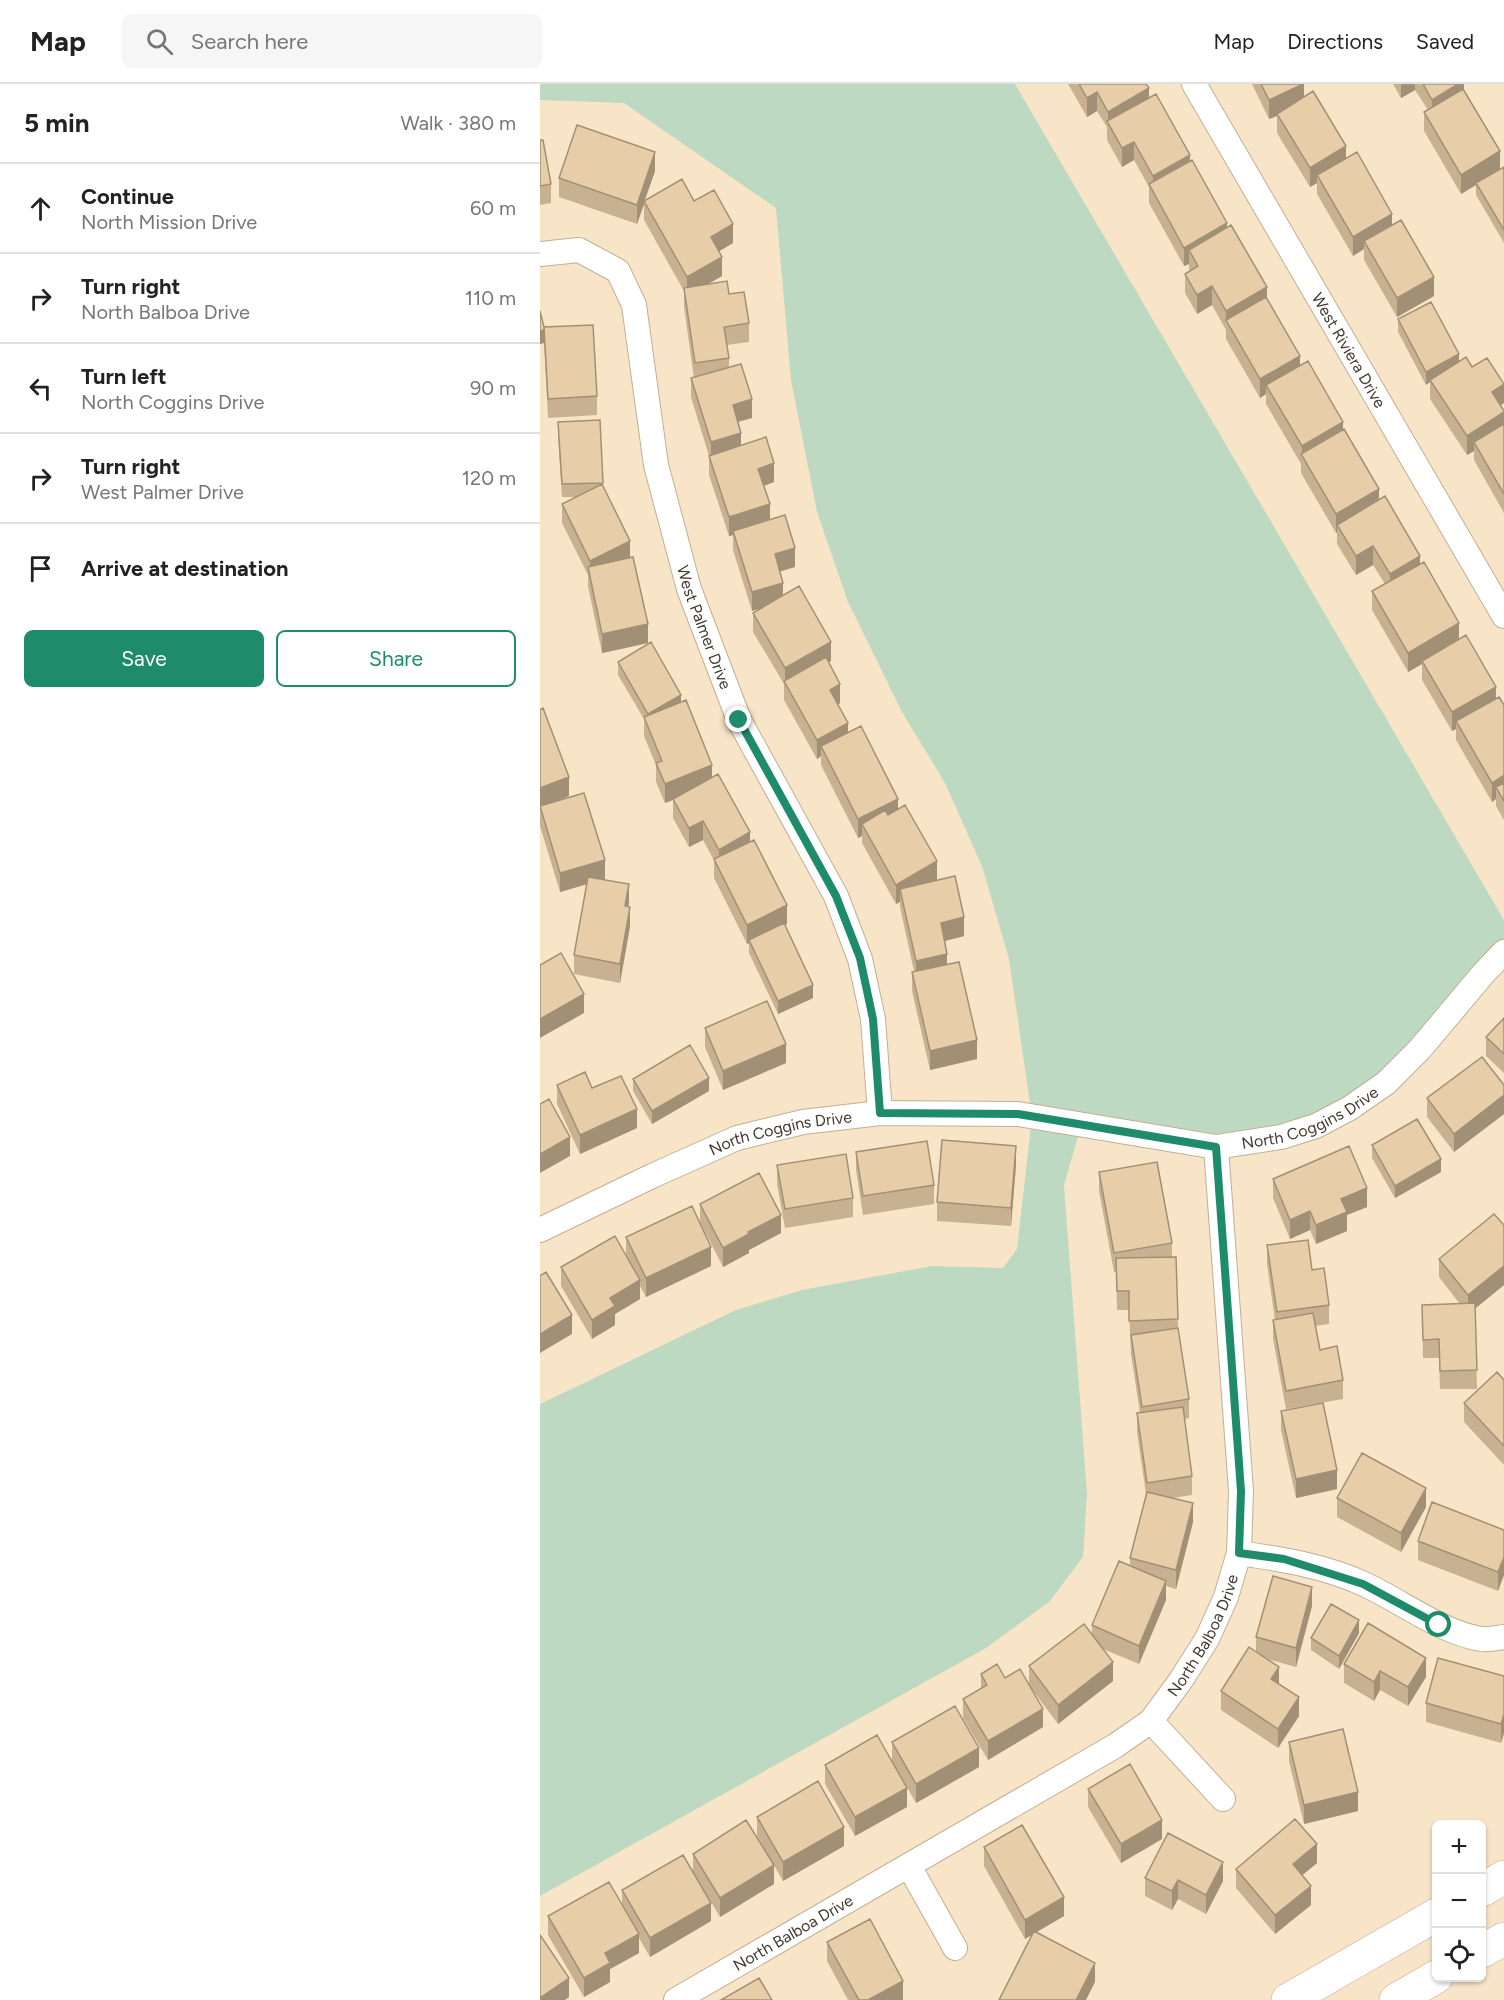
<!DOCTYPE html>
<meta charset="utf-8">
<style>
:root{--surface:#fff;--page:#f6f6f6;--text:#222;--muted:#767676;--line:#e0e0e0;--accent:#1e8b6a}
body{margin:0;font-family:Figtree,sans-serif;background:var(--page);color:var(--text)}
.controls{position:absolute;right:18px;bottom:18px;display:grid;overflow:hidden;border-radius:9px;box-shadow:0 2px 4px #0004}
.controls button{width:54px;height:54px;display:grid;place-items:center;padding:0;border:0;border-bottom:2px solid var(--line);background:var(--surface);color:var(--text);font:30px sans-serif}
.stop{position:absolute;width:18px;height:18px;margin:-14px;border:4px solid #1e8b6a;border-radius:50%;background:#fff}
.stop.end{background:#1e8b6a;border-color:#fff;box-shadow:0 2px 6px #0008}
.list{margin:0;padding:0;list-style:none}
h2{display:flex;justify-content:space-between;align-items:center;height:78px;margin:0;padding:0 24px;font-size:26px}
h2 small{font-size:20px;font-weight:400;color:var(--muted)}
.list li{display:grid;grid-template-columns:39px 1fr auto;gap:18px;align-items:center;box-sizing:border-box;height:90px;padding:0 24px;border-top:2px solid var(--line)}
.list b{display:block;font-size:22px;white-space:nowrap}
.list p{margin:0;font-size:20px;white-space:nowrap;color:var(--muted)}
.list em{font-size:20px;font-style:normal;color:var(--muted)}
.actions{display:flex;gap:12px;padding:18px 24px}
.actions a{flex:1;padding:14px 0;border:2px solid var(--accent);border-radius:9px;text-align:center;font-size:21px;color:var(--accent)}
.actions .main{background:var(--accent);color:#fff}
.icon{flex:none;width:33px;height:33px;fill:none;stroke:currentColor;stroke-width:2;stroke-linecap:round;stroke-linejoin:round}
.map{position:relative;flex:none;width:964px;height:1916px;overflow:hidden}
header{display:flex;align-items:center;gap:36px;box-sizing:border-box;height:84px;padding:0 30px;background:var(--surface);border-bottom:2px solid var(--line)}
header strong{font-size:28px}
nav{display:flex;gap:33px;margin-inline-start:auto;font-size:21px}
.search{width:420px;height:54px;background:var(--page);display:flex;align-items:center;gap:15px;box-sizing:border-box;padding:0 21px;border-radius:9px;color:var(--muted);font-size:22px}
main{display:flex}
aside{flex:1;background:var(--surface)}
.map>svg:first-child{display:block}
</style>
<header>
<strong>Map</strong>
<div class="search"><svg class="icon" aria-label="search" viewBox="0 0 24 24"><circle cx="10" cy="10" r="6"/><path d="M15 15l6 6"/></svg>Search here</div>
<nav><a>Map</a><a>Directions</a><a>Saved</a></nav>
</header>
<main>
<aside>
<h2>5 min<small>Walk · 380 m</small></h2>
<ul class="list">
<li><svg class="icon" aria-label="ahead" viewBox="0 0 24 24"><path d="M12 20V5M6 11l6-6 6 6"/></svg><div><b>Continue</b><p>North Mission Drive</p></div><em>60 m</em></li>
<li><svg class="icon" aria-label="right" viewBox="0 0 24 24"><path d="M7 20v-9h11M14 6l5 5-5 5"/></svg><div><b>Turn right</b><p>North Balboa Drive</p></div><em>110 m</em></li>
<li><svg class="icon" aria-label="left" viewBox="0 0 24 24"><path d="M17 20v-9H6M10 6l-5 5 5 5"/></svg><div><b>Turn left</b><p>North Coggins Drive</p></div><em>90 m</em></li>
<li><svg class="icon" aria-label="right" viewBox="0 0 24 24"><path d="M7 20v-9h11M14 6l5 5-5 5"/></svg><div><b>Turn right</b><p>West Palmer Drive</p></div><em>120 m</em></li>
<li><svg class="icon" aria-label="arrive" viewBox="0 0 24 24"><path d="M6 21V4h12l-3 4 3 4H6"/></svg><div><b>Arrive at destination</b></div></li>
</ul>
<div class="actions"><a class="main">Save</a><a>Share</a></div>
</aside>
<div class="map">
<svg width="964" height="1916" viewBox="0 0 964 1916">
<rect width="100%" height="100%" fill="#f8e5c8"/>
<!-- green -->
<path fill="#bdd9c1" d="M0,0H475L964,836V868L810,1024L676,1063L541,1042L524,1101L547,1410L543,1473L510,1517L446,1564L0,1812V1320L196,1226L262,1206L392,1182L463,1184L477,1165L492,1033L469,875L442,782L405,699L362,628L308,518L277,428L251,296L236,124L84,19L0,16Z"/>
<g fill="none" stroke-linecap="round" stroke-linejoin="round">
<!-- street casing -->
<g stroke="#c1af94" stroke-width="26">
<g id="street">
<path id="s1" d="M654,0L964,532"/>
<path id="s2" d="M0,170L39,166L78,187L94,221L116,381L149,505L199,636L296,812L320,875L333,935L340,1029"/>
<path id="s3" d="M0,1146L112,1092L197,1054L263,1038L340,1029L478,1030L676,1063L741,1053L776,1042L810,1024L846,999L880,965L943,890L964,868"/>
<path d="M699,1469C741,1475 785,1482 824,1500C861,1517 900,1548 941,1555C948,1556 957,1554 964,1553"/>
<path d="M611,1637L683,1715"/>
<path d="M369,1782L415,1864"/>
<path id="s4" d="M136,1916L575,1662L611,1637L641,1596L667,1555L686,1513L699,1469L701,1407L676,1063"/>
</g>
</g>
<!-- secondary casing -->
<g stroke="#c1af94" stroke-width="34">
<path id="secondary" d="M942,1806L964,1793
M942,1867L964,1855
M748,1916L896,1831
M856,1916L896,1893"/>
</g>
<!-- street -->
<use href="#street" stroke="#fff" stroke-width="24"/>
<!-- secondary -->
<use href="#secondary" stroke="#fff" stroke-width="33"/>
</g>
<!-- wall -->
<path fill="#c7b191" d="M528,0H606L609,14L650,77L727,216L760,282L803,346L839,416L880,480L919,555L956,614L964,621V736L956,722V715L952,718L916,656V645L912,647L882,596V580L868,588L832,526V507L845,500L833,481L816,491L797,460V448L796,449L761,389V380L726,320V310L720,314L686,255V246L672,221L657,230L645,209V190L650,187L649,185V180L644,182L609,119V103L594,76L582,83L567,56V43L557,27L547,33Z
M712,0H764V13L852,140L894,212L857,233L824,176V165L813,172L777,110V99L770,103L737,49V32L729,35Z
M853,0H924V6L960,85L964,83V159L936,111V101L921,110L884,47V28L888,26L875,6L861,14Z
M0,56L11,100V119L0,121Z
M115,87L105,116L154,117L193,159L179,167L182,192L168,200L189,210L209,239V258L187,261L189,274V283L212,334L198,338L201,361L234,398L224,402L230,436L255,483L240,487L243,511L291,577L288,578L300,619L298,621L308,649L358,725L397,796L395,797L424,852L405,857L407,880L437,975L390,986L372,907V888L374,887L360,823V818L356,820L322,759V752L318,754L281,681V672L277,675L244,616V600L213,548V529L222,524L212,527L193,466V451L189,452L169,391V372L151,313V294H154L144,223V207L104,136V120L97,140L19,113V94Z
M0,227L4,243L57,312V331L8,334L4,259L0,260Z
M858,235L919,277L932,283L964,319L960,321L964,327V429L934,376V367L927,371L890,315V298L886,301L858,248Z
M60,336L63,403L90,474L108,559L62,569L48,502V491L22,439V420L36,413H22L18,351V338Z
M78,578L141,618L172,693L210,757L247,840L245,841L273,914L238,930L209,869V859L207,860L174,794V776L163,756L149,763L133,734V716L125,719L116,698V681L104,652V635L78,591Z
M0,626L29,712L12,719L65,795H63L89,819L88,822L90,842L80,899L34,890V871L47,800L20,808L0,742Z
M964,934V989L946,972V953Z
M165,944L246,979L183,1006L165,963Z
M93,995L169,1007L112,1040L93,1007Z
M17,1001L52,1004L97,1044L40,1070L17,1020Z
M964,1001V1030L914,1068L887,1033V1014Z
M832,1061L901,1088L855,1114L832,1074Z
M316,1068L394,1101V1120L323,1131L316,1086Z
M237,1081L313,1114V1133L245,1144L237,1100Z
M476,1081L471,1142L397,1137V1118Z
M559,1088L632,1159V1173H636L638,1244L649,1315V1334L644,1335L652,1392V1411L633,1414L653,1438L636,1505L626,1502V1516L599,1580L563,1565L573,1597L518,1640L494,1608L503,1643L448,1676L423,1634V1615L441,1605V1590L489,1599V1582L552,1551V1541L590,1482V1474L606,1410L597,1348V1329H600L591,1270L589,1226H577L576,1188H574L559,1107Z
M733,1095L827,1123L807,1131V1147L776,1160L770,1146L750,1155L733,1114Z
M160,1120L241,1149L209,1166V1169L183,1183L160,1138Z
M964,1141V1201L935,1225L937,1305H900L899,1274H883L882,1221L920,1220L899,1193V1175Z
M86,1153L171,1182L106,1213L100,1202V1215L75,1230V1241L52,1255L21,1202V1183L86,1171Z
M727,1161L789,1221V1240L775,1242L780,1266L803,1296V1315L746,1325L733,1255V1236H735L727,1180Z
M964,1296V1381L924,1338V1319Z
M741,1327L797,1405L756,1414L741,1346Z
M797,1414L886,1423L861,1468L797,1433Z
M964,1446V1491L958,1507L878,1476V1457Z
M772,1522L756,1583L727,1575L739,1600L759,1632L738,1664L681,1626V1607L716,1568V1553Z
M819,1549L799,1585L771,1566V1554Z
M804,1580L886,1593L868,1622L840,1606L834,1617L804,1599Z
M964,1592V1649L961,1659L886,1638V1619Z
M352,1658L439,1683L376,1719L352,1677Z
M749,1658L818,1727L764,1740L749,1677Z
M285,1681L367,1723L315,1752L285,1700Z
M548,1705L622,1755L581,1779L548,1723Z
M217,1733L304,1762L243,1797L217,1752Z
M444,1763L524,1832L496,1848L555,1898L493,1850L485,1855L444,1782Z
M153,1770L234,1800L180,1833L167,1811L171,1837L110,1873L99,1854V1869L70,1885V1898L44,1913L8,1851V1832L82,1821V1806L153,1787Z
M777,1779L762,1791L771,1821L735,1850L696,1804V1785Z
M605,1794L683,1797L666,1830L638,1815L632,1826L605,1812Z
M287,1858L363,1916H308L287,1877Z"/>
<!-- shaded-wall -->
<path fill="#a29076" d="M756,0H764V19L737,30V32L729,35V16Z
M861,0H875V6L861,14Z
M918,0H924V16L892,34V16Z
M609,4V23L568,41V28Z
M557,8V27L547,33V14Z
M594,58V76L582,83V64Z
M806,62V81L777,91V99L770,103V84Z
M960,67V86L936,99V101L921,110V91Z
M115,68V87L104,118V117V120L97,140V121Z
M650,71V90L613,108V92Z
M852,130V149L824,157V165L813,172V153Z
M687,139V158L649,166V180L644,182V164Z
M193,140V159L171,172V153Z
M182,173V192L147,212V193Z
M894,193V212L857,233V214Z
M672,202V221L657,230V211Z
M727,203V222L686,236V246V227Z
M4,246V259L0,260V247Z
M919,270V283L890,296V298L886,301V288Z
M760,272V291L726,301V310L720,314V295Z
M964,300V319L952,327V308Z
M212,315V334L193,339V321Z
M964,328V347L934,358V367L927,371V352Z
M803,338V357L762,371V362Z
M201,349V368L171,377V358Z
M234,379V398L218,404V385Z
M839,405V424L797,441V448L796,449V430Z
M230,420V439L193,447V451L189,452V433Z
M90,457V476L50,496V477Z
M833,462V481L816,491V472Z
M255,464V483L235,489V470Z
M880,472V491L850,509V490Z
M243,499V517L212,527V508Z
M919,539V558L882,577V580L868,588V569Z
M108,540V559L62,569V550Z
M291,558V577L247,602L245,600V584Z
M300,600V619L290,625V606Z
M956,603V622L916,637V645L912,647V628Z
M141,611V624L108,643V630Z
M308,639V657L281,662V672L277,675V656Z
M172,681V700L125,719V700Z
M964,691V710L956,703V715L952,718V699Z
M29,693V712L0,723V704Z
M358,715V734L322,740V752L318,754V735Z
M163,737V756L149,763V744Z
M210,748V767L179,785V766Z
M65,776V795L20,808V789Z
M397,777V796L362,816L360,805V818L356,820V801Z
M89,800V819L85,841V822Z
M247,821V840L210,858L209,856V859L207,860V841Z
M90,823V842L80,899V880Z
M424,833V852L401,858V839Z
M407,870V889L376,896V877Z
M273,901V914L238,930V917Z
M44,910V929L0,954V935Z
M437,956V975L390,986V967Z
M246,960V979L183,1006V987Z
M169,994V1007L112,1040V1027Z
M964,1011V1030L914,1068V1050Z
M97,1025V1044L40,1070V1051Z
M30,1053V1072L0,1089V1070Z
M476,1062V1081L471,1142V1124Z
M901,1075V1088L855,1114V1102Z
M827,1104V1123L807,1131V1147L776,1160V1141L801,1115Z
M770,1127V1146L750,1155V1136Z
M241,1131V1149L209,1166V1169L183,1183V1164L208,1148Z
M171,1163V1182L106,1213V1194Z
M964,1182V1201L928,1230V1211Z
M100,1196V1215L75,1230V1241L52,1255V1236L70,1214Z
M32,1231V1250L0,1269V1250Z
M797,1386V1405L756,1414V1395Z
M886,1404V1423L861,1468V1449Z
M653,1419V1438L636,1505V1486Z
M964,1473V1491L958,1507V1488Z
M626,1497V1516L599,1580V1562Z
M772,1503V1522L756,1583V1564Z
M819,1536V1549L799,1585V1572Z
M886,1574V1593L868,1622V1603Z
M573,1578V1597L518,1640V1621Z
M739,1583V1602L731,1595Z
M840,1587V1606L834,1617V1598Z
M759,1613V1632L738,1664V1645Z
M503,1625V1643L448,1676V1657Z
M964,1630V1649L961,1659V1640Z
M439,1664V1683L376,1719V1700Z
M367,1704V1723L315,1752V1733Z
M818,1708V1727L764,1740V1721Z
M622,1736V1755L581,1779V1760Z
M304,1743V1762L243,1797V1778Z
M777,1760V1779L753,1799V1780Z
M683,1778V1797L666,1830V1811Z
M234,1781V1800L180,1833V1814Z
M638,1796V1815L632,1826V1807Z
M771,1802V1821L735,1850V1831Z
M524,1813V1832L485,1855V1836Z
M171,1819V1837L110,1873V1854Z
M99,1850V1869L70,1885V1898L44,1913V1894L65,1869Z
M555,1879V1898L546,1916H536Z
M29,1894V1913L25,1916H0V1914Z
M363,1897V1916H328Z"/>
<!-- building -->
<path fill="#e7cea9" stroke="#a29076" stroke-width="1.5" d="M539,0H606L609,4L568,28L557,8L547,14Z
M721,0H763L729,16Z
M883,0H918L892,16Z
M923,5L960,67L921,91L884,28Z
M773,7L806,62L770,84L737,30Z
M616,10L650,71L613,92L594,58L582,64L567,37Z
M37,41L115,68L97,121L19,94Z
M0,56H3L11,100L0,102Z
M817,68L852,130L813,153L777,91Z
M652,76L687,139L644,164L609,100Z
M964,83V146L936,99Z
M142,95L154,117L174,106L193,140L171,153L182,173L147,193L104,117Z
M861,136L894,193L857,214L824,157Z
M691,141L727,203L686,227L672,202L657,211L645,190L658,182L649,166Z
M187,197L189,210L204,208L209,239L184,243L189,274L155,279L144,204Z
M726,213L760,272L720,295L686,236Z
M891,218L919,270L886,288L858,235Z
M0,227L4,243V246L0,247Z
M53,241L57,312L8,315L4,243Z
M926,273L932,283L947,274L964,300L952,308L964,327V328L927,352L890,296Z
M768,277L803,338L762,362L726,301Z
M201,280L212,315L193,321L201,349L171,358L151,294Z
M60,336L63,399L22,400L18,338Z
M964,340V410L934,358Z
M804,345L839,405L796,430L761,370Z
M226,353L234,379L218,385L230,420L189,433L169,372Z
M62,400L90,457L50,477L22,420Z
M845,412L880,472L850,490L833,462L816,472L797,441Z
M245,431L255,464L235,470L243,499L212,508L193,447Z
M93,473L108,540L62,550L48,483Z
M884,478L919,539L868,569L832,507Z
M259,502L291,558L245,584L213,529Z
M926,551L956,603L912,628L882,577Z
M111,558L141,611L108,630L78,578Z
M286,573L300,600L290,606L308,639L277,656L244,597Z
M959,613L964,621V691L952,699L916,637Z
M146,616L172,681L125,700L116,679L122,677L104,633Z
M3,624L29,693L0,704V626Z
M321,642L358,715L318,735L281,662Z
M178,690L210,748L179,766L163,737L149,744L133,715Z
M964,699V717L956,703Z
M44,709L65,776L20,789L0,722Z
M365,721L397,777L356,801L322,740L345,726L348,731Z
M214,756L247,821L207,841L174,775Z
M415,792L424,833L401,839L407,870L376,877L360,805Z
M48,793L89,800L85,822L90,823L80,880L34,871Z
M244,839L273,901L238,917L209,856Z
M21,869L44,910L0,935V881Z
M419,878L437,956L390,967L372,888Z
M227,917L246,960L183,987L165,944Z
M964,934V970L946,953Z
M150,961L169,994L112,1027L93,995Z
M942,973L964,1001V1011L914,1050L887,1014Z
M45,988L52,1004L81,992L97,1025L40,1051L17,1001Z
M9,1015L30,1053L0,1070V1020Z
M877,1035L901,1075L855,1102L832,1061Z
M402,1056L476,1062L471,1124L397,1118Z
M387,1057L394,1101L323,1112L316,1068Z
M809,1062L827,1104L801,1115L807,1128L776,1141L770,1127L750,1136L733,1095Z
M306,1070L313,1114L245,1125L237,1081Z
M617,1078L632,1159L574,1169L559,1088Z
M219,1089L241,1131L208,1148L209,1150L183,1164L160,1120Z
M152,1122L171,1163L106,1194L86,1153Z
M954,1130L964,1141V1182L928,1211L899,1175Z
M75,1152L100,1196L70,1214L75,1222L52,1236L21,1183Z
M768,1156L772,1186L784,1184L789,1221L737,1228L727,1161Z
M636,1173L638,1235L589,1237V1207H577L576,1174Z
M6,1188L32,1231L0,1250V1192Z
M935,1219L937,1286L900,1287L899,1255L883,1256L882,1221Z
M773,1229L780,1266L797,1262L803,1296L746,1307L733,1236Z
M638,1244L649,1315L602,1323L591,1251Z
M957,1288L964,1296V1362L924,1319Z
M783,1319L797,1386L756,1395L741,1327Z
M643,1323L652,1392L607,1399L597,1329Z
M822,1369L886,1404L861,1449L797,1414Z
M607,1408L653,1419L636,1486L590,1474Z
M892,1418L964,1446V1473L958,1488L878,1457Z
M579,1477L626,1497L599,1562L552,1541Z
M733,1492L772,1503L756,1564L716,1553Z
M791,1520L819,1536L799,1572L771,1554Z
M828,1539L886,1574L868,1603L840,1587L834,1598L804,1580Z
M544,1540L573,1578L518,1621L489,1582Z
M709,1563L739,1583L731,1595L759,1613L738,1645L681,1607Z
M898,1574L964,1592V1630L961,1640L886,1619Z
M457,1580L465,1594L480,1585L503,1625L448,1657L423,1615L447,1601L441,1590Z
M415,1622L439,1664L376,1700L352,1658Z
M803,1645L818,1708L764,1721L749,1658Z
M337,1651L367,1704L315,1733L285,1681Z
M590,1680L622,1736L581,1760L548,1705Z
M278,1697L304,1743L243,1778L217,1733Z
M755,1735L777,1760L753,1780L771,1802L735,1831L696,1785Z
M206,1736L234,1781L180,1814L153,1770Z
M482,1741L524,1813L485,1836L444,1763Z
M628,1749L683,1778L666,1811L638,1796L632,1807L605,1794Z
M143,1771L171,1819L110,1854L82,1806Z
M69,1798L99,1850L65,1869L70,1879L44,1894L8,1832Z
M330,1835L363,1897L328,1916H319L287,1858Z
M494,1847L555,1879L536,1916H459Z
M0,1851L29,1894L0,1914Z
M219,1894L232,1916H181Z"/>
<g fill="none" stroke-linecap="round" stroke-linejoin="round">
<!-- route -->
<path stroke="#1e8b6a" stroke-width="8" d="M199,636L296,812L320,874L333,935L340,1029L478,1030L676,1063L701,1407L699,1469L744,1475L823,1500L899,1541"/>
</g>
<g text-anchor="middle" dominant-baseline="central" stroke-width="5" stroke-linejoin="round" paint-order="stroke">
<!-- street labels -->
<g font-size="16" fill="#40392e" stroke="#fff">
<text stroke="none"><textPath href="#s1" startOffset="308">West Riviera Drive</textPath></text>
<text stroke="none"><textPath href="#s2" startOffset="452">West Palmer Drive</textPath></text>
<text stroke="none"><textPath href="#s3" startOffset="801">North Coggins Drive</textPath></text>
<text stroke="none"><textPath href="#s3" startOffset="261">North Coggins Drive</textPath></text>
<text stroke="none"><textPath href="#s4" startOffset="652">North Balboa Drive</textPath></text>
<text stroke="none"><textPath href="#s4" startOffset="135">North Balboa Drive</textPath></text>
</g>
</g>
</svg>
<div class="controls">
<button>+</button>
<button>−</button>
<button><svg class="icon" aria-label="locate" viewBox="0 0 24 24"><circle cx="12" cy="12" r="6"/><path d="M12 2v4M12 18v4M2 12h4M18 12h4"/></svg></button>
</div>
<div class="stop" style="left:899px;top:1541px"></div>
<div class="stop end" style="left:199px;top:636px"></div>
</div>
</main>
